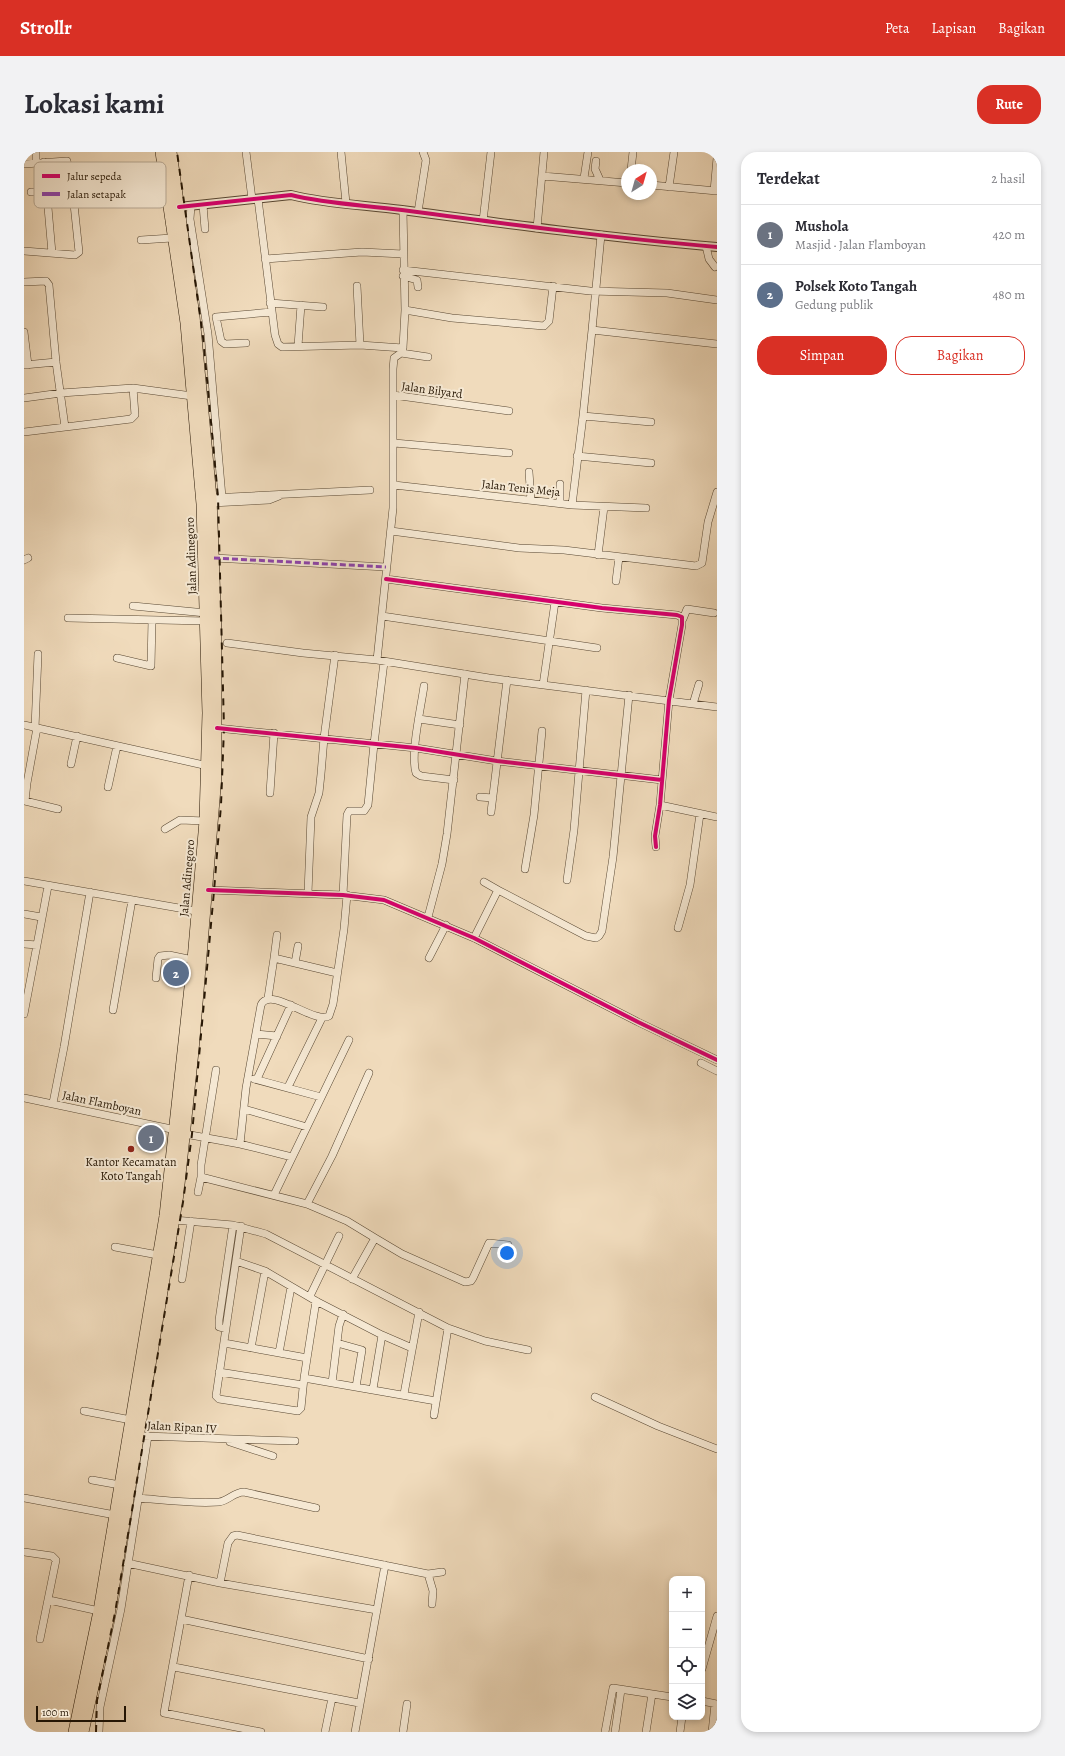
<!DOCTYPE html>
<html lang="id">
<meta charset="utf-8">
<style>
:root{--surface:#fff;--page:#f2f2f3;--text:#2b2b33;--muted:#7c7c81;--line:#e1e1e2;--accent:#d93025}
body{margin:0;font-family:Alegreya,serif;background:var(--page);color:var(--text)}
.controls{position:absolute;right:12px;bottom:12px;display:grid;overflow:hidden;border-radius:8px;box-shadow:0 2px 6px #0003}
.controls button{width:36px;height:36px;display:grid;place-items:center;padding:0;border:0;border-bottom:1px solid var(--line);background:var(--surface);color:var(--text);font:20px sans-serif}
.compass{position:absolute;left:597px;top:12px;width:36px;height:36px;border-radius:50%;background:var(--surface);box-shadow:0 2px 6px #0003;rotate:37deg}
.scale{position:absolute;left:12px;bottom:10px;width:90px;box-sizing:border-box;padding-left:4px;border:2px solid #261604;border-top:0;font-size:11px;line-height:14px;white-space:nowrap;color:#261604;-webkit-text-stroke:3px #f5e8d3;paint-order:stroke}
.you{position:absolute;left:483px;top:1101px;width:14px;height:14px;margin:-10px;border:3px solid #fff;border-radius:50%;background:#1a73e8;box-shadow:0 0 0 6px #1a73e833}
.badge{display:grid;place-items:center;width:26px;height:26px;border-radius:50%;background:var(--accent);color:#fff;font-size:13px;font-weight:700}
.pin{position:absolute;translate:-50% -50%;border:2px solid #fff;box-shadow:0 1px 4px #0006}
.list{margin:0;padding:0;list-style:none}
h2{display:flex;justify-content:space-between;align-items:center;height:52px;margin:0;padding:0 16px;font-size:17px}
h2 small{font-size:13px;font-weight:400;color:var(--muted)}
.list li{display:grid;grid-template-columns:26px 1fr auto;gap:12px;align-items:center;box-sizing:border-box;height:60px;padding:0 16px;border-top:1px solid var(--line)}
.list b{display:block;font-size:15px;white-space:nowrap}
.list p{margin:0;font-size:13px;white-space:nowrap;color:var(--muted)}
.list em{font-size:13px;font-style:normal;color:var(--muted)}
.actions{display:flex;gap:8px;padding:12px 16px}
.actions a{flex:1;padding:9px 0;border:1px solid var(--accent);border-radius:16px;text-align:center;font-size:14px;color:var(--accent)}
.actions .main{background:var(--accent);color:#fff}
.icon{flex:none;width:22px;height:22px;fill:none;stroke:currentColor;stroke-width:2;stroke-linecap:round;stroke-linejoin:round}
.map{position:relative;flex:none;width:693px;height:1580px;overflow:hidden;border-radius:16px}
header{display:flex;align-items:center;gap:24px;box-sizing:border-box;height:56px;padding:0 20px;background:var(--accent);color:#fff}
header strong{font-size:19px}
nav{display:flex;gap:22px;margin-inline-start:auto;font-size:14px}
.intro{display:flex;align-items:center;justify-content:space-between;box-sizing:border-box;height:96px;padding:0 24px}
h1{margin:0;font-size:28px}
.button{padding:10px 18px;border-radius:16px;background:var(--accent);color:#fff;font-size:14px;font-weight:700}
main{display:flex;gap:24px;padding:0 24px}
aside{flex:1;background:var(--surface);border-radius:16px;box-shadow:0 2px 6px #0003}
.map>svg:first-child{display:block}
</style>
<header>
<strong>Strollr</strong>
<nav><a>Peta</a><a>Lapisan</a><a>Bagikan</a></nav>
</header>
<div class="intro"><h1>Lokasi kami</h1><a class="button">Rute</a></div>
<main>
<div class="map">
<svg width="693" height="1580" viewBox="0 0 693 1580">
<rect width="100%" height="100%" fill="#f0dbbc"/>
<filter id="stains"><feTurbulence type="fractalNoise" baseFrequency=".005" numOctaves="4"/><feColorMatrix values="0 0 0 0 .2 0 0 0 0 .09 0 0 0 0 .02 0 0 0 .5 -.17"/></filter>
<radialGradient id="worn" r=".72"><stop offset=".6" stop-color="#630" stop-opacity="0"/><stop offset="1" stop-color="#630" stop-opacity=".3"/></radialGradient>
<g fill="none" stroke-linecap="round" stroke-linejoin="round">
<!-- minor casing -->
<g stroke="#584732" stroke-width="8">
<path id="minor" d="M12,0V11
M222,0L228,47
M317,0L322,51
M572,9L571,17L576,28
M20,10L28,101
M0,12L43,9L48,33
M607,18L609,0
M518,24L603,31
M560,26L564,0
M627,33L693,39
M645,35L650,0
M690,39L693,6
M7,40H22
M234,47L251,183L254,192L258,195L336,193L379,196L381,158L379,58
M179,53L181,77
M167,54L166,67L184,182L198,345
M394,60L402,8L399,0
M459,69L467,0
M513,76L520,0
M577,83L568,178L693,192
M117,88L148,86
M682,94L685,107L691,115
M0,99L51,103L55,100L48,33L108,41H143
M241,107L338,100L379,102
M379,118L566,139L643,141L693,148
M379,124L393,128L394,135
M0,130L22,129L25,133L32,210L41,275
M333,134L336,193
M246,151L299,155
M381,158L428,166L520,174L525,169L529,134
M0,180L4,213
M222,191L201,192L197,189L192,165L248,160
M274,194L277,153
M377,201L404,205
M0,213L32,210
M369,243L485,259
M0,246L37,241L109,236L168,244
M559,264L568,178
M0,280L107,267L111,263L109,236
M370,291L485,301
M553,304L627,311
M505,320L507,348
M370,333L548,353L622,356
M187,346L346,338
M187,351L245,348L255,344
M536,351V332
M548,353L559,264L627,270
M367,379L495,396L540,398L672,414L678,411L684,370L693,340
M574,403L580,355
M190,406L362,415
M0,408L4,406
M362,427L578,456L653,463L658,465V473L645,548L636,653L631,684L632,695
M592,429L595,405
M109,454L182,461
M358,464L573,496
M44,466L182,469
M659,467L663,457L690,461
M203,491L279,501L353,508L465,526L693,555
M93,506L127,514L128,468
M353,508L369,356V217L370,206L377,201L379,196
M519,533L531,450
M400,534C397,556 386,602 392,621L397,624L430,628
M669,552L675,532
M395,567L436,573
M0,573L184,614
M11,576L14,502
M13,576L3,631L1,649L34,657
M193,576L392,596L473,609L638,628
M47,612L53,584
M84,635L93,594
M246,641L250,581
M456,645L469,646
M636,653L693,665
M467,660L483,528
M141,677L156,668L181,669
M501,717L510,663L518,579
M543,728L550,678L562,538
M0,729L172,759
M184,738L319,743L360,748L450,786L614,870L693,908
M474,738L562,784L572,786L575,784L578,779L589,705L605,543
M284,741L287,665L295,641L297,622L300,586L311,503
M319,743L323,663L325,659H340L344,653L350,592L360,510
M0,762L17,765
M404,765L418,712L423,682L441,522
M654,776L666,733L676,662
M450,786L474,738L460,730
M0,792L13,793L24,734
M250,806L253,783
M405,806L422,773
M271,811L274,794
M132,826L134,807L136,804L145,803L169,808
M244,846L250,806L313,821
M89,858L108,748
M0,862L13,793
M232,882L253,884
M677,911L693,919
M192,918L177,1013V1025L283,1052L323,1069L351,1086
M230,927L297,945
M233,927L267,853
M264,935L298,866
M0,946L152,978
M29,951L40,895L66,740
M220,957L283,975
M161,982L216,992L268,1005
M216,992L222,936L237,853C246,833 291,873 305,864L309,852L320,777L323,743
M174,1040L177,1025
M250,1043L325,888
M283,1052L308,1004L345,921
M150,1068L209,1073L242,1082L424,1176L461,1189L504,1198
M217,1074L192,1244L195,1247L274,1259L277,1256L280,1226
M91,1095L134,1103
M212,1109L241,1119L292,1149L358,1183L388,1196
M158,1127L167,1069
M328,1127L351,1086L378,1102L441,1130L447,1129L449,1126L465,1091L484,1093
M286,1144L315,1084
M292,1149L280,1226L412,1249
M202,1177L195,1175V1168L209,1073
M200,1191L283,1206
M313,1191L338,1198L332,1235
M227,1196L241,1119
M255,1201L267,1135
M195,1220L279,1233
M308,1231L315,1174L319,1162
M349,1237L358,1183
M380,1242L395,1160
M571,1245L634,1274L693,1297
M60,1259L107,1268
M410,1263L424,1176
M119,1284L271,1289
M206,1290L249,1304
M68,1328L96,1333
M0,1346L91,1363
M114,1346C140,1348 168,1352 195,1350C204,1349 210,1340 220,1340L292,1356
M0,1400L28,1404L32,1408L16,1487
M103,1411L196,1431L353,1458
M404,1422L409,1439L408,1452
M165,1423L140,1561L237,1580
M196,1431L204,1391L209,1384L213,1383L404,1422L418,1420
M25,1448L75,1459
M157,1467L345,1507
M150,1515L335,1551
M678,1517L693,1464
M678,1549L693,1552
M75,1580L76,1555L97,1457L124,1284
M301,1580L308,1546
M331,1580L361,1413
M379,1580L383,1552
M581,1580L589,1536L648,1545
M591,1580L597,1538
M622,1580L628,1542
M656,1580L658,1565
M688,1580L691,1552"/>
</g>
<!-- tertiary casing -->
<g stroke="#584732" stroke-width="10">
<path id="tertiary" d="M155,55L267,43C303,52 341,53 378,58C483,72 588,86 693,95"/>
</g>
<!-- trunk casing -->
<g stroke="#261604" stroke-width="12">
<path id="trunk" d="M50,1580L75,1459L141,1064L169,808L181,669L184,561L178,352L162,171L137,0
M59,1580L85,1463L154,1042L169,899L192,624V479L187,346L170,164L147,0"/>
</g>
<!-- minor -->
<use href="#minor" stroke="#f5e8d3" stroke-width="7"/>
<!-- tertiary -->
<use href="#tertiary" stroke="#f5e8d3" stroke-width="8"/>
<!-- trunk -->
<use href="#trunk" stroke="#f0dbbc" stroke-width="11"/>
<!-- rail -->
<path stroke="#261604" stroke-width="2" stroke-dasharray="7 7" stroke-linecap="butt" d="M72,1580L73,1548L91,1461L159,1050L168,982L190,739L197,653L200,576L194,345L179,185L153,0"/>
<!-- quiet -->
<path stroke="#8e44ad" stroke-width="3" stroke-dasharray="6 3" stroke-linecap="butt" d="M190,406L362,415"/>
<!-- cycleway casing -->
<g stroke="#f5e8d3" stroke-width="6">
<path id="cycleway" d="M155,55L267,43C303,52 341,53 378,58C483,72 588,86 693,95
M362,427L578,456L653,463L658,465V473L645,548L636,653L631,684L632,695
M193,576L392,596L473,609L638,628
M184,738L319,743L360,748L450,786L614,870L693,908"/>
</g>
<!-- cycleway -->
<use href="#cycleway" stroke="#d6006c" stroke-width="4"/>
</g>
<!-- markers -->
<circle fill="#8f2418" stroke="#f5e8d3" stroke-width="1.5" cx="107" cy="997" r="4"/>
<g text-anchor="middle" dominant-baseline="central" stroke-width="4" stroke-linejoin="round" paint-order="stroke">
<!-- street labels -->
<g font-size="12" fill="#261604" stroke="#f5e8d3">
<text transform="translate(408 238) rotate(8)">Jalan Bilyard</text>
<text transform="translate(497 336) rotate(6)">Jalan Tenis Meja</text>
<text transform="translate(167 404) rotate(-92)">Jalan Adinegoro</text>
<text transform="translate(163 726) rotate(-85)">Jalan Adinegoro</text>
<text transform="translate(78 951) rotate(12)">Jalan Flamboyan</text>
<text transform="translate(158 1275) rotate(3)">Jalan Ripan IV</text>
</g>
<!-- poi labels -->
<g font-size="12" fill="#261604" stroke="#f5e8d3">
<text x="107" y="1010">Kantor Kecamatan<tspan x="107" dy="14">Koto Tangah</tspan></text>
</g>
</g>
<!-- legend -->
<rect x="10" y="10" width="132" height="46" rx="6" fill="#f5e8d3" stroke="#b7a995" stroke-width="1"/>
<rect x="18" y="22" width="18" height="4" fill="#d6006c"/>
<rect x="18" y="40" width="18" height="4" fill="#8e44ad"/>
<g font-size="11" fill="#261604">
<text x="43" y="28">Jalur sepeda</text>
<text x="43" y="46">Jalan setapak</text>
</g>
<rect width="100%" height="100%" filter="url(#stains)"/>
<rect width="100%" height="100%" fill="url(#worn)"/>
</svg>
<div class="controls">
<button>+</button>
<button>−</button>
<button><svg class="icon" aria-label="locate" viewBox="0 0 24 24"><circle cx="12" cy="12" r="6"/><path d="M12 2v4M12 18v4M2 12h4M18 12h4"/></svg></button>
<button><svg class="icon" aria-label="layers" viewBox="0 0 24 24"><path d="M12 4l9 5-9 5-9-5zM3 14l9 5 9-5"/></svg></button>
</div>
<svg class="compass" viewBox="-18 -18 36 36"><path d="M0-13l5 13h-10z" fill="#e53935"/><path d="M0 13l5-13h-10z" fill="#7c7c81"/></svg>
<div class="scale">100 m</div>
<div class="you"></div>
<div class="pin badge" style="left:127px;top:986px;background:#6b7280">1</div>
<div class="pin badge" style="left:152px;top:821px;background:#5c6f8a">2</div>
</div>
<aside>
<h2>Terdekat<small>2 hasil</small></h2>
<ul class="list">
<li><span class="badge" style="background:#6b7280">1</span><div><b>Mushola</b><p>Masjid · Jalan Flamboyan</p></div><em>420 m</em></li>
<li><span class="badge" style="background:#5c6f8a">2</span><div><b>Polsek Koto Tangah</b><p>Gedung publik</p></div><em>480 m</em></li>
</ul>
<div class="actions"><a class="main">Simpan</a><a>Bagikan</a></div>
</aside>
</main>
